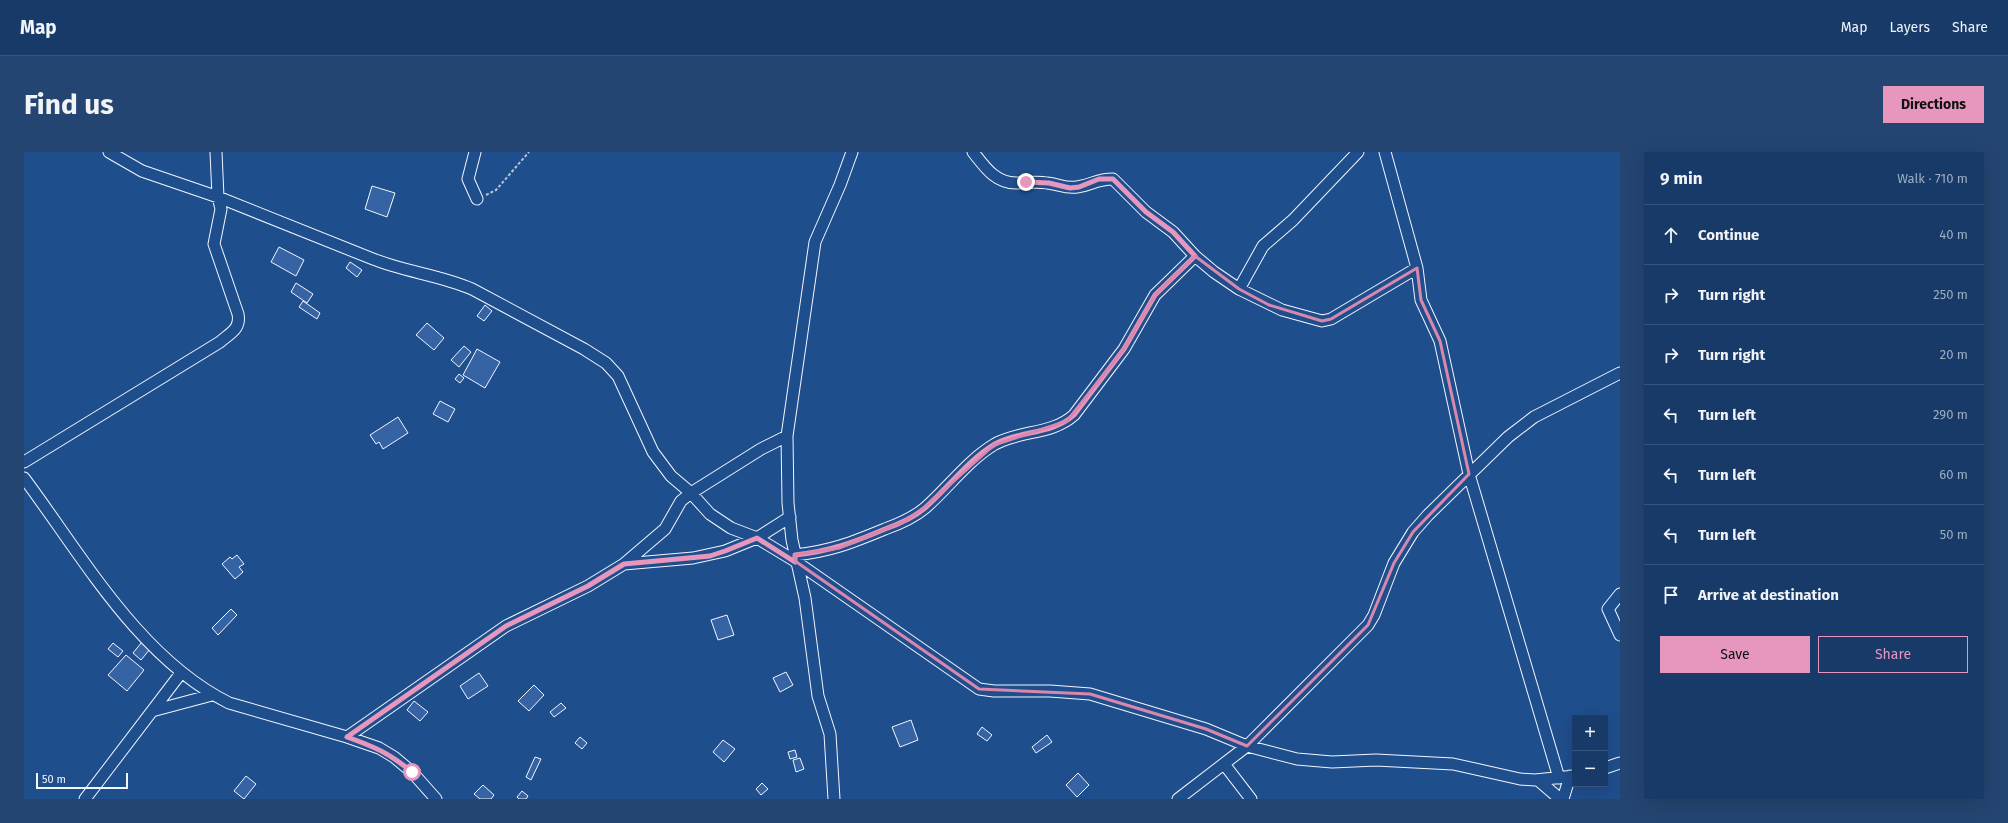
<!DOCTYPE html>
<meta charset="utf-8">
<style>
:root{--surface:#173a69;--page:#244571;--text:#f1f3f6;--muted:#9eadc0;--line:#36547d;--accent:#e797bd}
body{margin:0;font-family:"Fira Sans",sans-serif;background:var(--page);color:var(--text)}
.controls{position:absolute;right:12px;bottom:12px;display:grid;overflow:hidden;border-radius:0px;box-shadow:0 4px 16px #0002}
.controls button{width:36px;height:36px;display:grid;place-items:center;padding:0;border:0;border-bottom:1px solid var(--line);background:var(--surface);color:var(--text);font:20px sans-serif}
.scale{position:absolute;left:12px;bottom:10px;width:92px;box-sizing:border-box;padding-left:4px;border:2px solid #f2f6ff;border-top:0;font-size:11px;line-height:14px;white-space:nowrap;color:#f2f6ff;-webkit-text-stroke:3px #1f4e8c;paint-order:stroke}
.stop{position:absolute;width:12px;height:12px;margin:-9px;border:3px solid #e797bd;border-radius:50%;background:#fff}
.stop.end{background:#e797bd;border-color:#fff;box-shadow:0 1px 4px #0008}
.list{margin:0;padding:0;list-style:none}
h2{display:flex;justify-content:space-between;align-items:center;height:52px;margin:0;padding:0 16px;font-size:17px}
h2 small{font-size:13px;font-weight:400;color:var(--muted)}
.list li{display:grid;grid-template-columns:26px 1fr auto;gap:12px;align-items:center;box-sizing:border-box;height:60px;padding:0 16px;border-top:1px solid var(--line)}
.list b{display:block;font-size:15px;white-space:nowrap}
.list em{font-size:13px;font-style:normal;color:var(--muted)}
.actions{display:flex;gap:8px;padding:12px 16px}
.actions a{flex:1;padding:9px 0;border:1px solid var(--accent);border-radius:0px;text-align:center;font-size:14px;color:var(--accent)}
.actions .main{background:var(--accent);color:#111}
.icon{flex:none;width:22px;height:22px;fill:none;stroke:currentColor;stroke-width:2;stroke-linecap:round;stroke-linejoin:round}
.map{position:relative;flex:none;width:1596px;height:647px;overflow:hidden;border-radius:0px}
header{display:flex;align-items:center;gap:24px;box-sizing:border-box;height:56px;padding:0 20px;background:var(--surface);border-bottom:1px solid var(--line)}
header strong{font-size:19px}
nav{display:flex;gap:22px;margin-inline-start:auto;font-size:14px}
.intro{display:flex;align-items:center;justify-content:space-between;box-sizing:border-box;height:96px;padding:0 24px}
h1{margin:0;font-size:28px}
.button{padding:10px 18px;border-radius:0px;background:var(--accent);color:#111;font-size:14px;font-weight:700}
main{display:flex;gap:24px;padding:0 24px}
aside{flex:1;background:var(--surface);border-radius:0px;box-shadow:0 4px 16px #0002}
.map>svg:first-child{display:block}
</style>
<header>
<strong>Map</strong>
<nav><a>Map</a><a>Layers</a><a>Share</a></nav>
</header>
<div class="intro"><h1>Find us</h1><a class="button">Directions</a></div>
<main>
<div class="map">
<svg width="1596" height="647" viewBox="0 0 1596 647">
<rect width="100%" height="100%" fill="#1f4e8c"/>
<!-- building -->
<path fill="#3563a3" stroke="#f2f6ff" d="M348,34L371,41L363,65L341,57Z
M255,95L280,108L272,124L247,110Z
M326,110L338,118L333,125L322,116Z
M272,131L289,142L283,151L267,140Z
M279,149L296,161L293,167L275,155Z
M461,153L468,159L460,169L453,164Z
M403,171L420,186L410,198L392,183Z
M440,194L447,200L435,215L427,208Z
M453,197L476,210L461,236L439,223Z
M435,222L440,226L436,231L431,227Z
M416,249L431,257L424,270L409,262Z
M374,265L384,281L359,297L355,290L352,292L346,283Z
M213,403L220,412L215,415L219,420L211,427L198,412L206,405L208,407Z
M207,457L213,463L194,483L188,476Z
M703,463L710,483L694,488L687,468Z
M118,490L126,497L117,508L109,501Z
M89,491L99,499L94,505L84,497Z
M102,503L120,518L103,539L84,523Z
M762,520L769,533L756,540L749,526Z
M455,521L464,534L444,547L436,534Z
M510,533L520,543L505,559L494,549Z
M390,549L404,560L396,569L383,558Z
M537,551L542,556L530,565L526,560Z
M887,568L894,588L876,595L868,575Z
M958,575L968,583L963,589L953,582Z
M1023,583L1028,590L1012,601L1008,595Z
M556,585L563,591L558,597L551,591Z
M699,588L711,597L700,610L689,600Z
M771,598L773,605L766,607L764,600Z
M511,605L517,607L507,628L502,625Z
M776,606L780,617L772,620L769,608Z
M1054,621L1065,633L1053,645L1042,633Z
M222,624L232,632L220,647L210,639Z
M738,631L744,637L737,643L732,637Z
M459,633L470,643L467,647H456L450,642Z
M498,639L504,644L502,647H495L493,645Z"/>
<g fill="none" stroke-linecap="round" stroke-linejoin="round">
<!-- minor casing -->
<g stroke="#f2f6ff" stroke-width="13">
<path id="minor" d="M85,0L118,19L194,45L349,107C381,120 416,123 448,137L560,197L582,211L594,224L629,300L647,324L667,341L686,362L707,376L733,386L771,409L955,537L970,539H1026L1066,542L1182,577L1223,594L1273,607L1308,610L1352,608L1429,612L1496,627L1511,628L1551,624
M451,0L444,27L453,47
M949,0C961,15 971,31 992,31C1002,31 1013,29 1023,31C1034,32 1042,37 1053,35C1068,33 1072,27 1089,27L1122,60L1149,80L1171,104L1190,120L1215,137L1258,158L1298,169L1307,167L1393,116
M1361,0L1393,116L1397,148L1416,189L1445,322L1535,626
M1215,137L1239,94L1269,68L1334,0
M0,310L196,190C206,181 217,177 214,162L190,92L197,57L194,45L192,0
M0,326C59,405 115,506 205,551L323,585L355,596L370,605L388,620L412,647
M771,403C807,399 827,391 861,377C875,372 889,366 901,356C924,336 944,308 971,292C996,278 1028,283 1050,263L1100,197L1131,143L1171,104
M600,412L669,406L701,399L733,386L766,365
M1596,442L1584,457L1596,483
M128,559L188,543
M323,585L482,474L564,434L600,412L641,377L657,349L667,341L737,297L763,284
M1200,612L1227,647
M1581,616L1596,611
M1514,628L1536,647
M61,647L157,521
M810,647L806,582L794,544L781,446L768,388L764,351L763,284L791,90L816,33L828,0
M1154,647L1223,594L1344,473L1350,463L1370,411L1389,380L1404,363L1484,285L1510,265L1596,221
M1539,647L1546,624"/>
</g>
<!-- path -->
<path stroke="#b3c4dc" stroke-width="2" stroke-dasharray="3 2" stroke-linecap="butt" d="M462,43L472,38L505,0"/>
<!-- minor -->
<use href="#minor" stroke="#1f4e8c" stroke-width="11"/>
</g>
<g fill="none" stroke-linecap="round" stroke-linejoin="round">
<!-- route -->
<path stroke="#e797bd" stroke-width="5" d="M388,620C365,601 351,595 323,585L482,474L564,434L600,412L686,404L701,399L733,386L771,410V403C807,399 828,391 861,377C875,372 889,366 901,356C924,336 944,308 971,292C996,278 1028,283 1050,263L1100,197L1131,143L1171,104L1149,80L1122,60L1089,27H1075L1055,35L1046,36L1025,31L1002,30"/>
</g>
<!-- marked area -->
<path fill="none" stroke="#da87ad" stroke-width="3" stroke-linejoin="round" d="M1171,104L1215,137L1245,153L1298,169L1307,167L1393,116L1397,148L1416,189L1445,322L1389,380L1370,411L1344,473L1223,594L1182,577L1066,542L955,537L771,409V403L815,396L881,369L901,355L970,293L1043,269L1100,197L1131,143Z"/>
</svg>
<div class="controls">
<button>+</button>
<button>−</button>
</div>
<div class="scale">50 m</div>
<div class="stop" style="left:388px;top:620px"></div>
<div class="stop end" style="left:1002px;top:30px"></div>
</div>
<aside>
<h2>9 min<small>Walk · 710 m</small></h2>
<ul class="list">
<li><svg class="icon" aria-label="ahead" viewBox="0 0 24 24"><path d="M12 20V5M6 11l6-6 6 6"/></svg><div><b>Continue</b></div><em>40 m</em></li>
<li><svg class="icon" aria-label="right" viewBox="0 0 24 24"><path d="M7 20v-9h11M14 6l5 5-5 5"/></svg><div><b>Turn right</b></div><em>250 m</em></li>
<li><svg class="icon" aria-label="right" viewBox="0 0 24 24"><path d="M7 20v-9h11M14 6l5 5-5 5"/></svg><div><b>Turn right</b></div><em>20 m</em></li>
<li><svg class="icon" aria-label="left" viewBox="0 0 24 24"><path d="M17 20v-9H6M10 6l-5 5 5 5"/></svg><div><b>Turn left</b></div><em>290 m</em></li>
<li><svg class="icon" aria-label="left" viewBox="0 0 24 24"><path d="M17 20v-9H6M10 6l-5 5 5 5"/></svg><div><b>Turn left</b></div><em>60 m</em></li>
<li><svg class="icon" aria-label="left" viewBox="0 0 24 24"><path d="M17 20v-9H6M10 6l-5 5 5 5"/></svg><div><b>Turn left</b></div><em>50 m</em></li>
<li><svg class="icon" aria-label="arrive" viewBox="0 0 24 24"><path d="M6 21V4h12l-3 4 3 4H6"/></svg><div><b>Arrive at destination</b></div></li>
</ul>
<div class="actions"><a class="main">Save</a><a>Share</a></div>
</aside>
</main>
